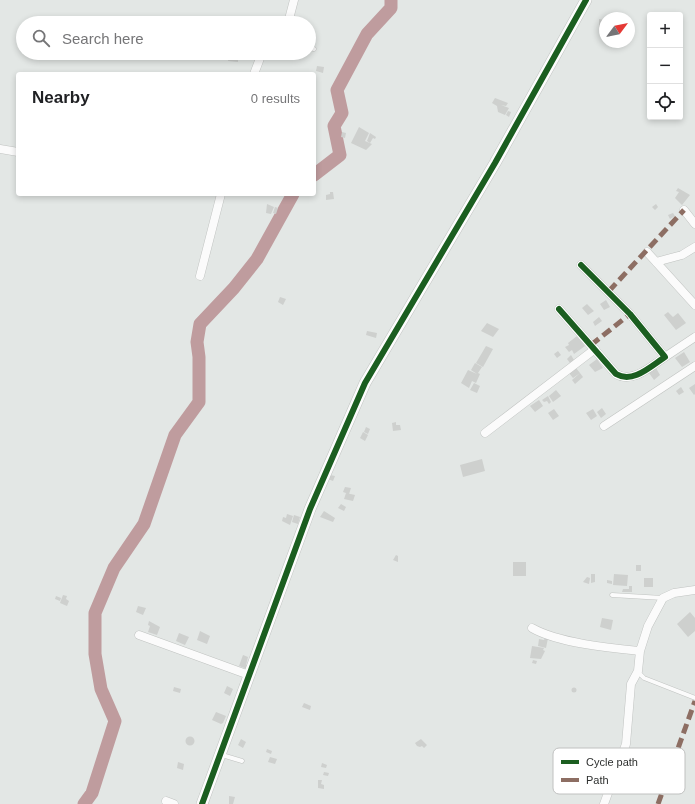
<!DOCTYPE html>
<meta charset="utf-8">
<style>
:root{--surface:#fff;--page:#f2f2f2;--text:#202124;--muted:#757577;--line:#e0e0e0}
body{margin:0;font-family:Arial,sans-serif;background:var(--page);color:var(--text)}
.controls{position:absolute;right:12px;top:12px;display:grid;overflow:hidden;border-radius:4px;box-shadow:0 2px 6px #0003}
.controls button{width:36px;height:36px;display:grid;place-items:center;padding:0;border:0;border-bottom:1px solid var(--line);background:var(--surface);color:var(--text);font:20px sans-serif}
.compass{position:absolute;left:599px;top:12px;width:36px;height:36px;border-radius:50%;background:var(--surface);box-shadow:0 2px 6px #0003;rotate:58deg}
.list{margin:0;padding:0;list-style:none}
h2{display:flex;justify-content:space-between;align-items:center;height:52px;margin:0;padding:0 16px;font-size:17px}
h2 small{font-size:13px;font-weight:400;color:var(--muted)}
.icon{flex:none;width:22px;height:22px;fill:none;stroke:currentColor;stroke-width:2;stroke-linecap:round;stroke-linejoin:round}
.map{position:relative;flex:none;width:695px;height:804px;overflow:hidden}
.search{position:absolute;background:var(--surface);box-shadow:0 2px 6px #0003;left:16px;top:16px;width:300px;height:44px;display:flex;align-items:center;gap:10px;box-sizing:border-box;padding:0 14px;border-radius:22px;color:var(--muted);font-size:15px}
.panel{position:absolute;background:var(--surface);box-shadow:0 2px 6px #0003;left:16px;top:72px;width:300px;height:124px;border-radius:4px}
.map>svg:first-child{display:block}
</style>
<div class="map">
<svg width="695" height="804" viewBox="0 0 695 804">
<rect width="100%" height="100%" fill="#e3e7e5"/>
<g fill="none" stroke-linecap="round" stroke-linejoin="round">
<!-- river -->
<path stroke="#bf9c9e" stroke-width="13" d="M314,175L340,155L334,126L342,113L337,90L367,34L391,8V0
M84,804L92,793L115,721L101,689L95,654V613L114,568L144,524L175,435L199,402V357L197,342L200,324L234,288L257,259L293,194"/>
</g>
<!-- building -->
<path fill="#ced0ce" d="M599,19L604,20V27H599Z
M229,56L238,57V62L228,61Z
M317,66L324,67L323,73L316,71Z
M495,98L508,103L506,106L501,105L509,108L505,115L498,112L497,106L492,103Z
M508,111L511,112L509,117L506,115Z
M359,127L369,133L365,141L372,144L366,150L351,143Z
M342,132L346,133L345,138L341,137Z
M370,133L376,137L375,139L373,138L370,143L367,141Z
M678,188L690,195L682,205L675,198L679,192L676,191Z
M330,192H333L334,199L326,200V195L330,194Z
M267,204L274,207L271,214L266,213Z
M656,204L658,207L655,210L652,207Z
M275,207L278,208L276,214L273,213Z
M673,213L675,216L670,219L668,215Z
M280,297L286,299L283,305L278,302Z
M606,300L610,307L604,310L600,304Z
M587,304L594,311L588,315L582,308Z
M668,312L673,317L678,313L686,323L676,330L664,315Z
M599,317L602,321L595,326L593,322Z
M487,323L499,329L493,337L481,331Z
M367,331L377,333L376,338L366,335Z
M577,336L585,346L574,354L572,350L569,352L565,347L569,345L568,343Z
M486,346L493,349L483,367L476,363Z
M558,351L561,355L557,358L554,354Z
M684,352L690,362L682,367L675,358Z
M571,355L574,360L570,363L567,359Z
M597,359L603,368L595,372L589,365Z
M475,363L482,367L478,373L480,374L476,383L472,381L469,388L461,383L468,370L477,374L471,370Z
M576,368L580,373L573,378L569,373Z
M656,368L660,375L654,380L649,373Z
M580,373L583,377L575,384L572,380Z
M474,383L480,386L477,393L470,390Z
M695,384V394L694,395L689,388Z
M681,387L684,392L679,395L676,391Z
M556,390L561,396L553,402L549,396Z
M548,396L551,402L549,404L547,401L544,402L542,400Z
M539,400L543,406L535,412L530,406Z
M602,408L606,414L601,418L597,412Z
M554,409L559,416L553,420L548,413Z
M593,409L597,416L591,420L586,413Z
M396,422V425H400L401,430L393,431L392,423Z
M366,427L370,429L368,434L364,432Z
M363,432L368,435L365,441L360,438Z
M482,459L485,471L463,477L460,465Z
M330,475L335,476L333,481L328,479Z
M345,487L351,488L349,494L343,492Z
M346,493L355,495L353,501L344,499Z
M341,504L346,507L344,511L338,508Z
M324,511L335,518L333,522L320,517Z
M287,514L293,516L290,525L282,521L283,517L286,518Z
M294,515L300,517L298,524L292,522Z
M396,555L398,556V562L393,560Z
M513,562H526V576H513Z
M636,565H641V571H636Z
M591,574H595V582L591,583Z
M614,574L628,575L627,586L613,585Z
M587,577L590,578L589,584L583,582Z
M644,578H653V587H644Z
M607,580L612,581V584L607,583Z
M629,586H632V592H622L623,589H629Z
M63,595L67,596L66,599L69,601L67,606L60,603Z
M56,596L61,598L60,601L55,599Z
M138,606L146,608L143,615L136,612Z
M690,612L695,618V631L688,637L677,624Z
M602,618L613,620L611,630L600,627Z
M149,621L160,627L157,635L148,632L150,626L148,625Z
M200,631L210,636L207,644L197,640Z
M179,633L189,637L185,645L176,641Z
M545,638H548L546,648L538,646L539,639L544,640Z
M532,646L544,648L543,650L545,651L541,659L530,658Z
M243,655L248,657L246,665L248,666L247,669L239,666Z
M533,660L537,661L536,664L532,663Z
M227,686L233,689L230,696L224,693Z
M174,687L181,689L180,693L173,691Z
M571.5 690a2.5 2.5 0 1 1 5 0a2.5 2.5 0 1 1-5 0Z
M304,703L311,706L310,710L302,707Z
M216,712L226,716L223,723L221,724L212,720Z
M185.5 741a4.5 4.5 0 1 1 9 0a4.5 4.5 0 1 1-9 0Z
M241,739L246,742L243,748L238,745Z
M421,739L427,745L424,748L422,746L420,747L417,746L415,743Z
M267,749L272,751L271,754L266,752Z
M270,757L277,759L275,764L268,762Z
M178,762L184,764L183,770L177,768Z
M322,763L327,765L326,768L321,767Z
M324,772L329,773L328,776L323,775Z
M318,780H322L321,784L324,785V789L318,788Z
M229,796L235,797L233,804H229Z"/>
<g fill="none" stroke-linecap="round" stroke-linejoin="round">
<!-- lane casing -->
<g stroke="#c0c3c1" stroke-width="5">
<path id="lane" d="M309,48L314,49
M612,595L663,598
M638,672L644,678L695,698
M222,755L242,761"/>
</g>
<!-- street casing -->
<g stroke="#c0c3c1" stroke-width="9">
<path id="street" d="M288,23L294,0
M254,74L262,53
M0,149L18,152
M684,210L695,224
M647,252L695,305
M656,262L682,255L695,247
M200,276L221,194
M559,309L616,374C633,384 651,366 665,357L630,314L581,265
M665,357L695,337
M604,426L695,366
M485,433L595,349
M532,628C558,643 610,648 640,651
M139,635L249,675
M166,801L174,804
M604,804L626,744L631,684L638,671L640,651L648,626L663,598L674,593L695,590"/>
</g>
<!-- secondary casing -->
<g stroke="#c0c3c1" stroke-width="12">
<path id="secondary" d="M202,804L310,509L365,383L495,163L586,0"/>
</g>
<!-- lane -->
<use href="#lane" stroke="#fbfbfb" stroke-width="4"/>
<!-- street -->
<use href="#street" stroke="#fbfbfb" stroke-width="8"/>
<!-- secondary -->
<use href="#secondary" stroke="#fbfbfb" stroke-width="11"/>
<!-- quiet -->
<path stroke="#8d6e63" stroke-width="5" stroke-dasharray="10 5" stroke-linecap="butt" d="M609,291L684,210
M591,345L630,314
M658,804L695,701"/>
<!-- cycleway casing -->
<g stroke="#fff" stroke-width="8">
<path id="cycleway" d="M559,309L616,374C633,384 651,366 665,357L630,314L581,265
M202,804L310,509L365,383L495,163L586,0"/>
</g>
<!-- cycleway -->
<use href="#cycleway" stroke="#1b5e20" stroke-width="6"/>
</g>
<!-- legend -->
<rect x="553" y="748" width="132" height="46" rx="6" fill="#fff" stroke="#c0c1c0" stroke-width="1"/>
<rect x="561" y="760" width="18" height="4" fill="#1b5e20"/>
<rect x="561" y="778" width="18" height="4" fill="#8d6e63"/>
<g font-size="11" fill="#2d2f2e">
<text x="586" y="766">Cycle path</text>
<text x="586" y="784">Path</text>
</g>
</svg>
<div class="controls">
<button>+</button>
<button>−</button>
<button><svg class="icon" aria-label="locate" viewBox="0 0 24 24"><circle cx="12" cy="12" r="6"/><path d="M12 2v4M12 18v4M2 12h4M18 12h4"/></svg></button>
</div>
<svg class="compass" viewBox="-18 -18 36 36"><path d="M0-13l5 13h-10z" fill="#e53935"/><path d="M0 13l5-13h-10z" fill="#757577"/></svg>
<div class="search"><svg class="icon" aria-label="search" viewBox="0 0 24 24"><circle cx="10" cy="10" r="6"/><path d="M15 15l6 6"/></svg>Search here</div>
<section class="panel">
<h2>Nearby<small>0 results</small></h2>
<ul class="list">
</ul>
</section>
</div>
